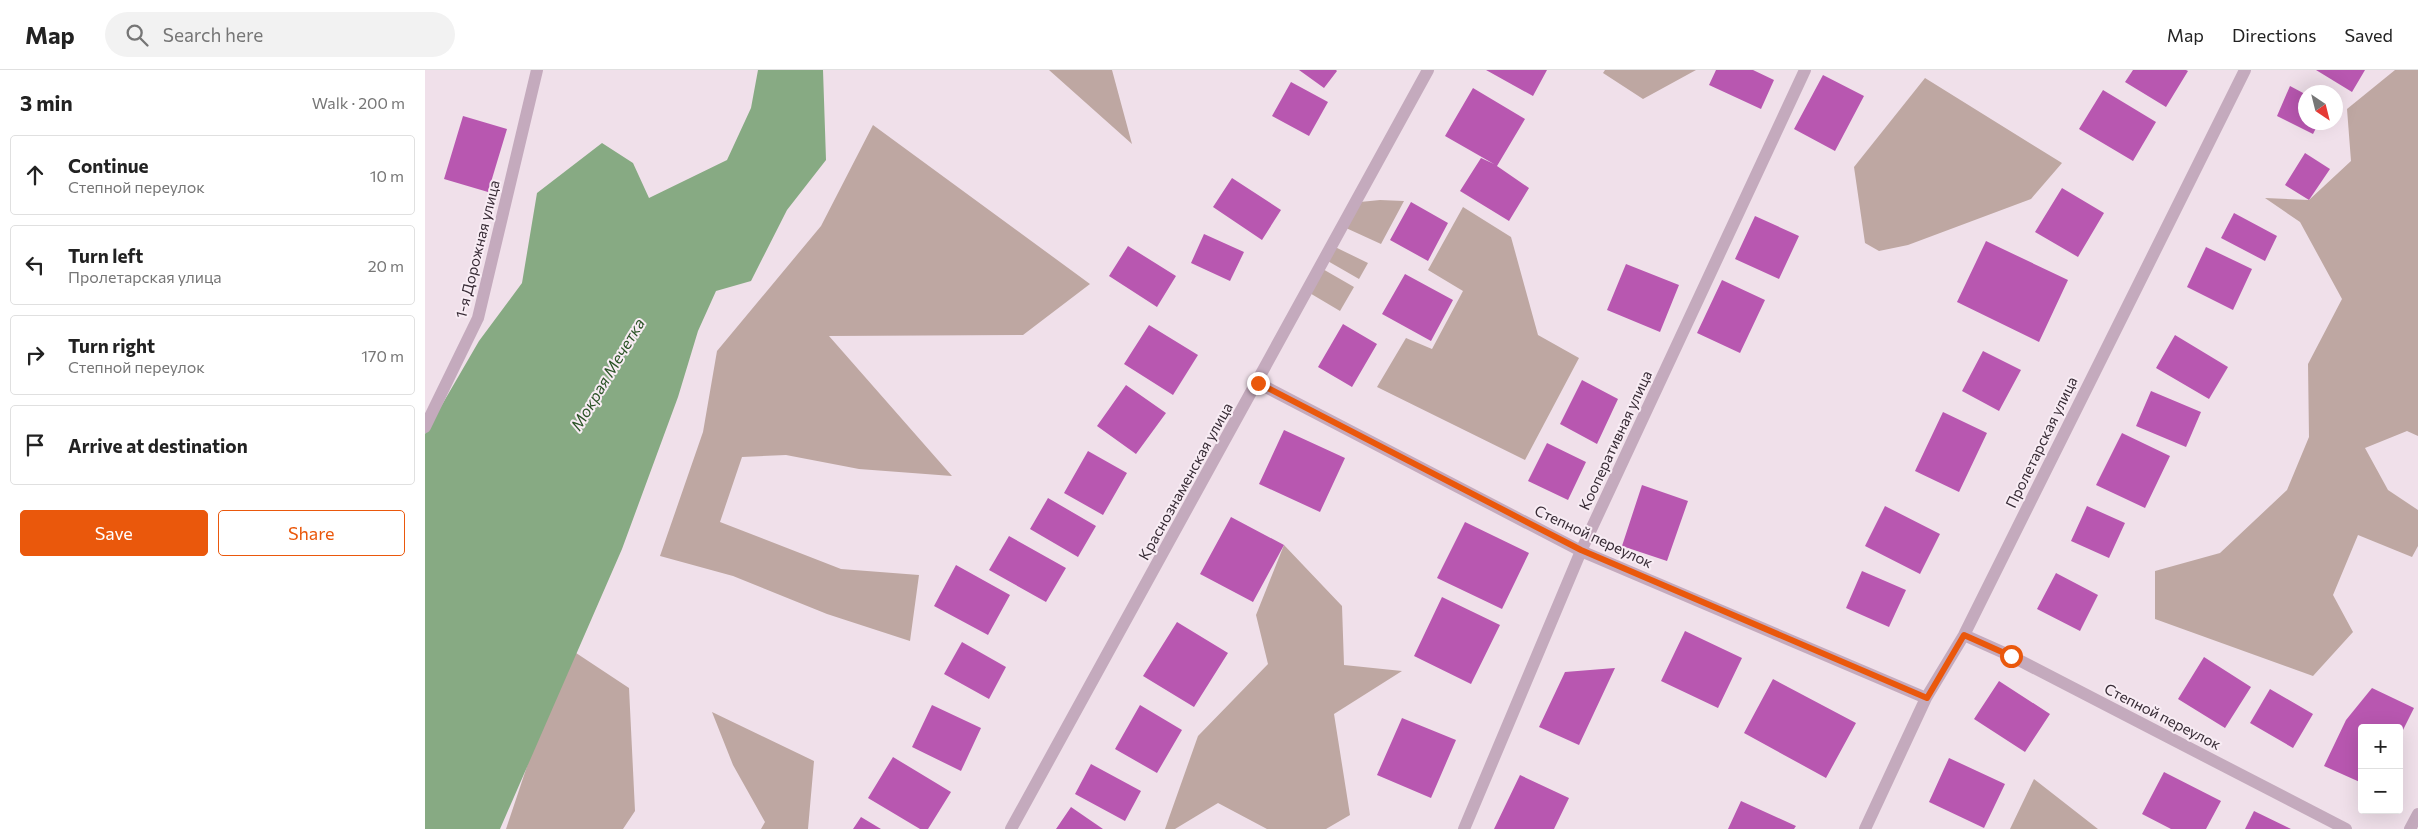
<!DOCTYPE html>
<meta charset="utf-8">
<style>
:root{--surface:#fff;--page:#f2f2f2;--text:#222;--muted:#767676;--line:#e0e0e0;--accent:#ea580c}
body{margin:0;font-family:Commissioner,sans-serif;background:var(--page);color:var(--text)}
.controls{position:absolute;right:15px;bottom:15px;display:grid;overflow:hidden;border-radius:5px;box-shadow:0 5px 20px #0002}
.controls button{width:45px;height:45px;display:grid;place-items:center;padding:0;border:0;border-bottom:1px solid var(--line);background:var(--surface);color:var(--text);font:25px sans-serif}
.compass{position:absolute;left:1873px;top:15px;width:45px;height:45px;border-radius:50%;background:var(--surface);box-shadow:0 5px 20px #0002;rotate:145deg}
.stop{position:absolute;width:15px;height:15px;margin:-11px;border:4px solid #ea580c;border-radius:50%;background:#fff}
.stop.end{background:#ea580c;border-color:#fff;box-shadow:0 1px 5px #0008}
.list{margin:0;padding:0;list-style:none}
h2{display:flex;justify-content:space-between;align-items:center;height:65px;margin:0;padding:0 20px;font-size:21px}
h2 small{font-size:16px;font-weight:400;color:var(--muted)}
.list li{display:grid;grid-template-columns:32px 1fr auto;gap:15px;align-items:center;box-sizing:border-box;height:80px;margin:0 10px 10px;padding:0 10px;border:1px solid var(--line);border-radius:5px}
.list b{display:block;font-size:19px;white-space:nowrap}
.list p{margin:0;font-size:16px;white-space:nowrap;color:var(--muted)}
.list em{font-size:16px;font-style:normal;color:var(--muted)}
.actions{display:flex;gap:10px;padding:15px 20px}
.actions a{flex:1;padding:11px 0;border:1px solid var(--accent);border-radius:5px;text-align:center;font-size:18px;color:var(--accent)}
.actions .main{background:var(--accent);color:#fff}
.icon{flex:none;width:28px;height:28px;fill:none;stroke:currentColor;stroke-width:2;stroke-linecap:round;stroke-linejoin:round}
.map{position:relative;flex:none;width:1993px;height:759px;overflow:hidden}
header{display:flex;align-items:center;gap:30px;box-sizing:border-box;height:70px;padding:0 25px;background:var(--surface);border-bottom:1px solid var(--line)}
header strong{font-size:24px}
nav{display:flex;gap:28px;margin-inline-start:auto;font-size:18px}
.search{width:350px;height:45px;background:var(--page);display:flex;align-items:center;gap:12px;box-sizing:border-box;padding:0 18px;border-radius:28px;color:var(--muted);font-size:19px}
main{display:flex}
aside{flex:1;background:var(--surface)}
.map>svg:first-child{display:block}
</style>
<header>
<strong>Map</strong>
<div class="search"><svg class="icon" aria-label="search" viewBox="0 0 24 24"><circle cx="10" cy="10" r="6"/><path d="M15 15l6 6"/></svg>Search here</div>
<nav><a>Map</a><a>Directions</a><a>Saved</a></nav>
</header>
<main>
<aside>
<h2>3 min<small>Walk · 200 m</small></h2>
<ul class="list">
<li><svg class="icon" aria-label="ahead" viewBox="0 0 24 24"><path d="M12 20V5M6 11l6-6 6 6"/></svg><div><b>Continue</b><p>Степной переулок</p></div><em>10 m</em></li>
<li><svg class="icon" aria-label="left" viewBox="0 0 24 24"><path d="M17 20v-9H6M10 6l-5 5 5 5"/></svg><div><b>Turn left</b><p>Пролетарская улица</p></div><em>20 m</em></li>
<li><svg class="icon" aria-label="right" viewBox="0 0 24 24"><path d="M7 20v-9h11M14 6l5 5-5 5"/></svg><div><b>Turn right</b><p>Степной переулок</p></div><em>170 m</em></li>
<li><svg class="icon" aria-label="arrive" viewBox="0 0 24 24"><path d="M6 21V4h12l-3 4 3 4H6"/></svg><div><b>Arrive at destination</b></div></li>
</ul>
<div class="actions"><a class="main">Save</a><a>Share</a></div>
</aside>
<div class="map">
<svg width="1993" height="759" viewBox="0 0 1993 759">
<rect width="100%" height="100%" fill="#f0e0ea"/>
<!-- green -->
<path fill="#bea7a2" d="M624,0H687L707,74Z
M1180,0H1271L1218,29L1178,3Z
M1970,0H1993V366L1982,361L1940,378L1963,420L1993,440V476L1987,487L1933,465L1908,525L1928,562L1888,606L1730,549V501L1795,483L1862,420L1884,367L1883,294L1917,229L1875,152L1840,128L1884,130L1926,91L1922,39Z
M1500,8L1637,93L1606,129L1483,175L1454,181L1440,173L1429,97Z
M448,55L665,214L598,265L404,266L527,406L434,399L361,385L317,387L295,452L416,499L494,505L485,571L402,544L308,506L235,486L278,362L292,281L396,156Z
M955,130L979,131L956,174L921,158L935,132Z
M1038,137L1086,167L1113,265L1154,288L1100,390L952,317L981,268L1007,279L1038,221L1003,200Z
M908,176L943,193L934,209L901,190Z
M896,198L929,217L915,241L883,222Z
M859,475L917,536L919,595L977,601L909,644L925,745L901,759H842L793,733L750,759H740L773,666L843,594L831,545Z
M142,577L204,618L210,741L198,759H81Z
M287,642L389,691L383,759H336L340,752L308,695Z
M1609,709L1673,759H1585Z"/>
<!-- water -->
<path fill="#87aa83" d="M333,0H398L401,90L362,140L326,211L291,221L273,261L253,327L197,479L75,759H0V364L54,271L97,213L112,123L177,73L208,93L224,128L302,90L326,38Z"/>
<!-- building -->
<path fill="#b857b0" d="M874,0H911L912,1L899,18Z
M1061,0H1122L1108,26Z
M1291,0H1328L1349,10L1336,39L1284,15Z
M1708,0H1761L1763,1L1741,37L1700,12Z
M1891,0H1940L1927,22Z
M1398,5L1439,26L1410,81L1369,59Z
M866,12L903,32L884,66L847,46Z
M1865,16L1880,24V52H1894L1888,64L1852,46Z
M1048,18L1100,49L1072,96L1104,118L1084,151L1035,121L1056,88L1069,94L1020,66Z
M1678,20L1731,52L1708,91L1654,59Z
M38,46L82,59L63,122L19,109Z
M1880,83L1905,99L1884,130L1860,115Z
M807,108L856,140L837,170L788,137Z
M1637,118L1679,143L1653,187L1610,162Z
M986,132L1023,153L1003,191L965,170Z
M1809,143L1852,166L1840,191L1796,168Z
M1330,146L1374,166L1354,209L1310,189Z
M779,164L819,182L805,211L766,193Z
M1561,171L1643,210L1614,272L1532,232Z
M703,176L751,206L732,237L684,206Z
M1781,177L1827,199L1808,240L1762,217Z
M1201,194L1254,215L1235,262L1182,240Z
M980,204L1028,230L1006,271L957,244Z
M1297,210L1340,230L1315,283L1272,263Z
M918,254L952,274L927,317L893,297Z
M724,255L773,285L748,325L699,294Z
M1750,265L1803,297L1784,329L1731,298Z
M1558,281L1596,300L1574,341L1537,321Z
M1157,310L1193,329L1172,374L1135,354Z
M701,315L741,343L711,384L672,356Z
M1726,321L1776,342L1761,377L1711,356Z
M1518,342L1562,363L1534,422L1490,401Z
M859,360L920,388L895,442L834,414Z
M1697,363L1745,386L1720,438L1671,415Z
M1122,373L1161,392L1143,430L1103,411Z
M663,381L702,403L678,445L639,423Z
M1217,415L1263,431L1242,491L1197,476Z
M623,428L671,456L653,487L605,459Z
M1460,436L1515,464L1495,504L1440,476Z
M1662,436L1700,453L1684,488L1646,471Z
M806,447L859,475L828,532L775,504Z
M1040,452L1104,483L1077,539L1012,508Z
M584,466L641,498L621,532L564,500Z
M531,495L585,525L563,565L509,536Z
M1437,501L1481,520L1464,557L1421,538Z
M1631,503L1673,525L1655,561L1612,539Z
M1017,527L1075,555L1046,614L989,586Z
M752,552L803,583L769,637L718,606Z
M1260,561L1317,588L1293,638L1236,611Z
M537,572L581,597L564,629L519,604Z
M1779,587L1826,617L1800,658L1753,629Z
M1190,598L1154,675L1114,657L1140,602Z
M1348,609L1431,653L1401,708L1319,663Z
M1574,611L1625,644L1600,682L1549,649Z
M1947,618L1989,638L1974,668V658H1937V713L1899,696L1921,650Z
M1845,619L1888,644L1868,678L1825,653Z
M507,635L556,658L536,701L487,677Z
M715,635L757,660L732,703L690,679Z
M977,648L1031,670L1006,728L952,705Z
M468,687L526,722L503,759H495L443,728Z
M1524,688L1580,714L1559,758L1504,732Z
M666,694L716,721L700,751L650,724Z
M1739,702L1796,731L1781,759H1746L1717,744Z
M1095,705L1144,728L1129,759H1069Z
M1316,731L1371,756L1369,759H1303Z
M646,737L678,759H631Z
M1829,741L1866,759H1820Z
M436,747L456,759H428Z"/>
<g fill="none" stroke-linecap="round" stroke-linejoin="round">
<!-- street -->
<path stroke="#c4aabd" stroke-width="12" d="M833,313L1156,481L1501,628
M0,357L53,248L112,0
M1539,565L1586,586L1921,759
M586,759L1003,0
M1039,759L1156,481L1380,0
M1440,759L1501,628L1539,565L1820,0
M1985,759L1993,744"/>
</g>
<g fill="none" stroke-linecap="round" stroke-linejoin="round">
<!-- route -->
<path stroke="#ea580c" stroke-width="6" d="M833,313L1156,480L1502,628L1539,565L1586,586"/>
</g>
<g text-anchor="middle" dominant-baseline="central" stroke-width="4" stroke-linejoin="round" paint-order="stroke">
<!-- street labels -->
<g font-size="15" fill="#372b35" stroke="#f8ecf4">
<text transform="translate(52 179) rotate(-76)">1-я Дорожная улица</text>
<text transform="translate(1190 370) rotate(-65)">Кооперативная улица</text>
<text transform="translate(1616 372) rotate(-64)">Пролетарская улица</text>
<text transform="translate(760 411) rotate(-61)">Краснознаменская улица</text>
<text transform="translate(1169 466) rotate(25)">Степной переулок</text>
<text transform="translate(1738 646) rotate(27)">Степной переулок</text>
</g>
<!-- water labels -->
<g font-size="16" font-style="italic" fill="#2a5325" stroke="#f8ecf4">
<text transform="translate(182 304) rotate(-59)">Мокрая Мечетка</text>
</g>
</g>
</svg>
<div class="controls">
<button>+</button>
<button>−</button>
</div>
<svg class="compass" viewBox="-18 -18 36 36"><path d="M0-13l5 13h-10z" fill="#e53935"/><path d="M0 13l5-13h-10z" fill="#767676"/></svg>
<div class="stop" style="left:1586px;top:586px"></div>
<div class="stop end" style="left:833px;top:313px"></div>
</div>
</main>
